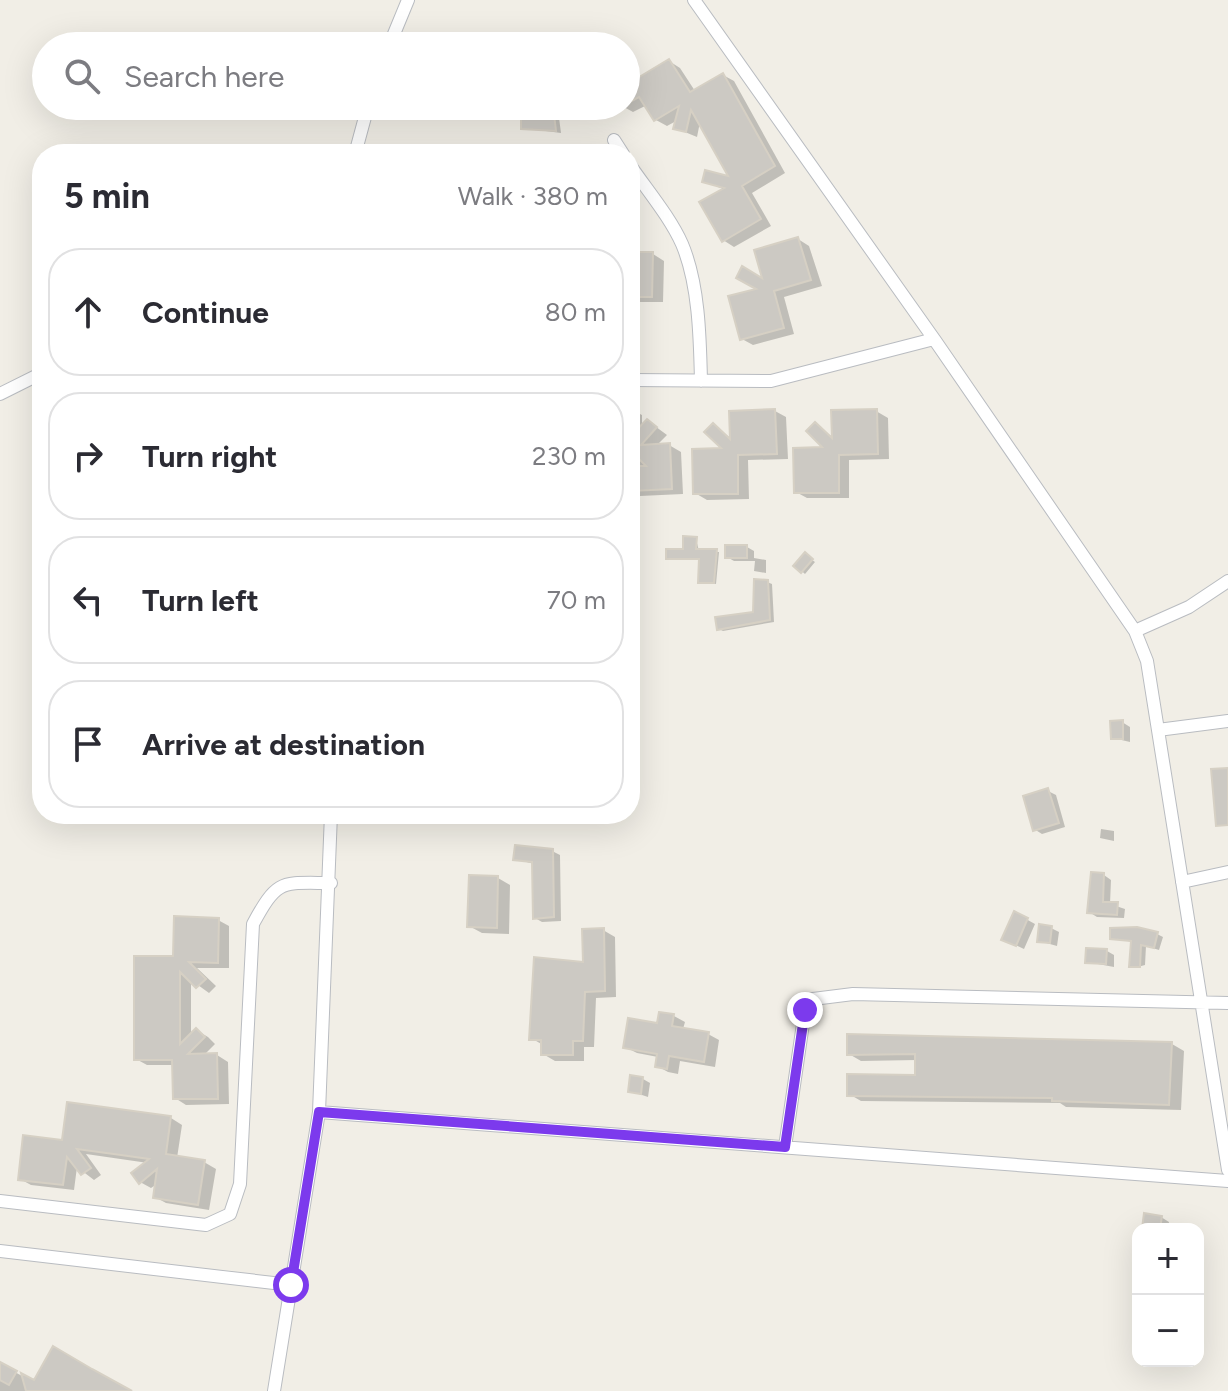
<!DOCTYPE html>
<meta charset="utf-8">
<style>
:root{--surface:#fff;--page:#f7f7f7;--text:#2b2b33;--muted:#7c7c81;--line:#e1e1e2}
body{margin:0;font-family:Figtree,sans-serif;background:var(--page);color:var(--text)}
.controls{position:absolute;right:24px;bottom:24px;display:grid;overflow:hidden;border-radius:16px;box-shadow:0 8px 32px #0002}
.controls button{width:72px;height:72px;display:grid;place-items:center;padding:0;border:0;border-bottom:2px solid var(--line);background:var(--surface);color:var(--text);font:40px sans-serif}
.stop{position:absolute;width:24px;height:24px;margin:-18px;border:6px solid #7c3aed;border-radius:50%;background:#fff}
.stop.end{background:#7c3aed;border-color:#fff;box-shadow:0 2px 8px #0008}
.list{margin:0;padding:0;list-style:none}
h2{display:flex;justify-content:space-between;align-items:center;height:104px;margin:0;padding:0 32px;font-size:34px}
h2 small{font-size:26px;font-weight:400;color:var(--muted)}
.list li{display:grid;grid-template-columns:52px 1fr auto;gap:24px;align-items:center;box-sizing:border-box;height:128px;margin:0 16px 16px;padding:0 16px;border:2px solid var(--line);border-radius:32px}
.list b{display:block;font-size:30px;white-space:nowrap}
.list em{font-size:26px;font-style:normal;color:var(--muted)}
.icon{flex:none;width:44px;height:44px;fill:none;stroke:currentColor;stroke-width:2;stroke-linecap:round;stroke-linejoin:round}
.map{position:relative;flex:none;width:1228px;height:1391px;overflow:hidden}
.search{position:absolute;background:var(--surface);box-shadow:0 8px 32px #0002;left:32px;top:32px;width:608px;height:88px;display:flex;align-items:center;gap:20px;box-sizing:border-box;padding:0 28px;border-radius:44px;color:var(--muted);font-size:30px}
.panel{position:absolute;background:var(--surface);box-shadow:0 8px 32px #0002;left:32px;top:144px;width:608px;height:680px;border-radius:32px}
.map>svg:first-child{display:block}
</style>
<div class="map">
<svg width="1228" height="1391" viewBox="0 0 1228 1391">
<rect width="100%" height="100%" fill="#f1eee6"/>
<!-- shadow -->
<path fill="#0003" d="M669,61L680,68L695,91L723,75L734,81L785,173L752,193L771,226L734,247L723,240L725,190L704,181L732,179L700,122L697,137L675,128L678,120L667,126L656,120L647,105L633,112L622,106H626V90Z
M553,107L558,110L561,133L523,128L541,119Z
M506,147H525L528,154H506Z
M798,239L809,246L822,286L784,297L794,334L753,345L742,339L761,289Z
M630,254H653L664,261L663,302H630Z
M630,409L642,415V427L648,421L667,435L656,446L669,445L681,452L683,494L640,496L630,490Z
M775,411L786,417L788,459L748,460L749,499L707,500L695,493L726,450L714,426L732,439Z
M876,411L888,418L889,459L849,460V498H807L796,492L827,449L815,425L834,438Z
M696,539L699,551L719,552L716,584L700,582L701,560L668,557L685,551Z
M747,547L754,551V558L766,560V573L754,571L755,561H734L727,557Z
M805,555L815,562L805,574L796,566Z
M767,582L772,584L774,622L723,631L719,629L755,614Z
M1122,722L1130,727V742L1113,738Z
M1048,791L1056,795L1065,827L1042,834L1034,829Z
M1101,829L1114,831V841L1100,838Z
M552,851L560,855L561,921L542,922L535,918L534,864L515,859Z
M1104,875L1111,880L1110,904L1125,909L1124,918L1097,917L1089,912Z
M498,878L510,885L509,934L482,933L469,926Z
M1015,913L1035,924L1024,949L1011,943Z
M218,920L229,926V968H197L216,986L209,993L191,980V1036L196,1030L208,1037L215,1044L204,1055H217L228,1062L229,1104L186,1105L175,1098L174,1065H147L136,1059L175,958Z
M1051,928L1059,932L1057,946L1039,941Z
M603,930L615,937L616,997L596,998L594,1047H584V1061H555L543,1054V1045L531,1038L585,964Z
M1157,934L1163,937L1159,950L1146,946L1145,965L1134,968L1131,966L1133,942L1112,938Z
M1107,951L1114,955V967L1087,962Z
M674,1016L685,1022L683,1029L708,1034L719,1040L715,1067L680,1061L678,1074L668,1072L657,1066L658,1057L637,1053L625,1047Z
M849,1036L1172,1044L1184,1051L1181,1110L1066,1107L1060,1103L861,1101L849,1094L917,1077V1060L861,1061L849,1054Z
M643,1079L650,1083L648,1097L630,1091Z
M171,1118L182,1125L177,1158L204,1162L216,1169L209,1210L166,1203L155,1197L157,1184L151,1188L140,1182L148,1163L86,1154L101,1175L94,1180L77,1167L74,1190L31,1185L20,1179L64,1142Z
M1161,1217L1169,1222L1168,1229H1144Z
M0,1364L35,1383L128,1391H0Z"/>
<!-- building -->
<path fill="#ccc9c3" stroke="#d6d0c4" stroke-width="2" d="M669,59L690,92L723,73L775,166L742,186L761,219L722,242L699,202L724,188L702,182L705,170L728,176L691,110L686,132L673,129L679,106L654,121L639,97L626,104V85Z
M539,106H553L556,131L521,129V118H539Z
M798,237L811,280L774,291L784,328L740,340L728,296L756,289L736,278L742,266L762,278L754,250Z
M634,252H653L652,297H632Z
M775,409L777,454L738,455V494H693L692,449L721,448L704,432L713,423L730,439L729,411Z
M877,409L878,454L839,455V493H794L793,448L822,447L806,431L815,422L832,438L831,410Z
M647,419L657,427L641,445L670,443L672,489L630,491V466H646L633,453L630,456V437Z
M683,536L697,537L696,549H717L714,583H698L699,559H666V549H683Z
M725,545H747V558H725Z
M805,552L813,559L801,573L793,566Z
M754,579L768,580L770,620L717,630L715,617L753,612Z
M1123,720V739H1111L1110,721Z
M1228,768V825L1216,826L1211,769Z
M1048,788L1059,823L1033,831L1023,796Z
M515,845L553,849L554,917L533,919L532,862L513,860Z
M1091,872L1104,873L1103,902H1118L1117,915L1087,913Z
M469,875L498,876L497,928L467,927Z
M1014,911L1028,918L1016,946L1001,940Z
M174,916L219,918L218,963L189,962L206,979L196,988L180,972V1044L196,1028L205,1037L188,1054L217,1053L218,1099H173L172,1060H134V956H173Z
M1039,924L1052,926L1050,943L1037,942Z
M1137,927L1158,932L1154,948L1141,945L1140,967H1129L1131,941L1110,939V928Z
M604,928L605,991L585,992L583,1041H573V1055H541V1040H529L534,957L583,962L582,929Z
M1086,948L1107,949L1106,964L1085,963Z
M659,1012L674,1014L672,1026L709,1032L704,1062L669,1056L667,1069L655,1067L657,1054L623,1048L628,1018L657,1023Z
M847,1034L1172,1042L1169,1105L1052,1101V1098L847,1096V1074L915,1075V1054L847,1055Z
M630,1075L643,1077L641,1094L628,1092Z
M67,1102L171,1116L166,1154L205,1160L198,1205L153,1198L157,1169L139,1184L131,1173L149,1159L121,1155L77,1149L91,1168L81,1175L67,1157L63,1185L18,1180L23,1135L62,1140Z
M1144,1213L1162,1216L1160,1229H1142Z
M53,1346L92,1369L132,1391H26L21,1373L34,1380Z
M0,1362L17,1371L9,1385L0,1380Z"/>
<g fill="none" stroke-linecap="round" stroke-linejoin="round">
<!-- minor casing -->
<g stroke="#b9bcc1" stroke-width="14">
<path id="minor" d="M694,0L934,339
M389,46L408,0
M614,140L623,154
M355,154L368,106
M630,165C647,190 670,217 682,244C699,284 700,338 701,381
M630,380L771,381L934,339L1135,631L1147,661L1228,1170
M0,394L42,373
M1135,631L1189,607L1228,581
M1158,730L1228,721
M1182,882L1228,872
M319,1112L1228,1181
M785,1147L805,1010L813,999L853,994L1228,1003
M0,1201L206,1225L230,1214L240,1184L253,924C278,878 281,883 331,883
M0,1251L291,1285
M274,1391L319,1112L331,814"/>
</g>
<!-- minor -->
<use href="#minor" stroke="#fff" stroke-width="12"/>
</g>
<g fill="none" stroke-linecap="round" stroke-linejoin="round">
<!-- route -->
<path stroke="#7c3aed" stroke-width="10" d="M291,1285L319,1112L785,1147L805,1010"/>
</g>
</svg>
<div class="controls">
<button>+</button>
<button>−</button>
</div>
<div class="stop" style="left:291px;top:1285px"></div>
<div class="stop end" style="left:805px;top:1010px"></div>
<div class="search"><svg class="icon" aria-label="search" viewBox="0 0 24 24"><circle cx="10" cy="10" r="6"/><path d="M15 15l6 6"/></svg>Search here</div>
<section class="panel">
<h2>5 min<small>Walk · 380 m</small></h2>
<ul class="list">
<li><svg class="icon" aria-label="ahead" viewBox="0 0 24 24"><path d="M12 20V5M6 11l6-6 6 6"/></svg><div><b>Continue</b></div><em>80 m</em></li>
<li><svg class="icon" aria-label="right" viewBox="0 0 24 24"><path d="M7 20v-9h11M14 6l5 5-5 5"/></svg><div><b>Turn right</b></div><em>230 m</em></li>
<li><svg class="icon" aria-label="left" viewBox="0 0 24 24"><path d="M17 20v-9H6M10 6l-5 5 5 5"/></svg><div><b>Turn left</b></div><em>70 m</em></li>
<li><svg class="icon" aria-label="arrive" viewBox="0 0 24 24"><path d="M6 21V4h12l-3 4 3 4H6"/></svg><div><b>Arrive at destination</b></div></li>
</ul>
</section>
</div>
